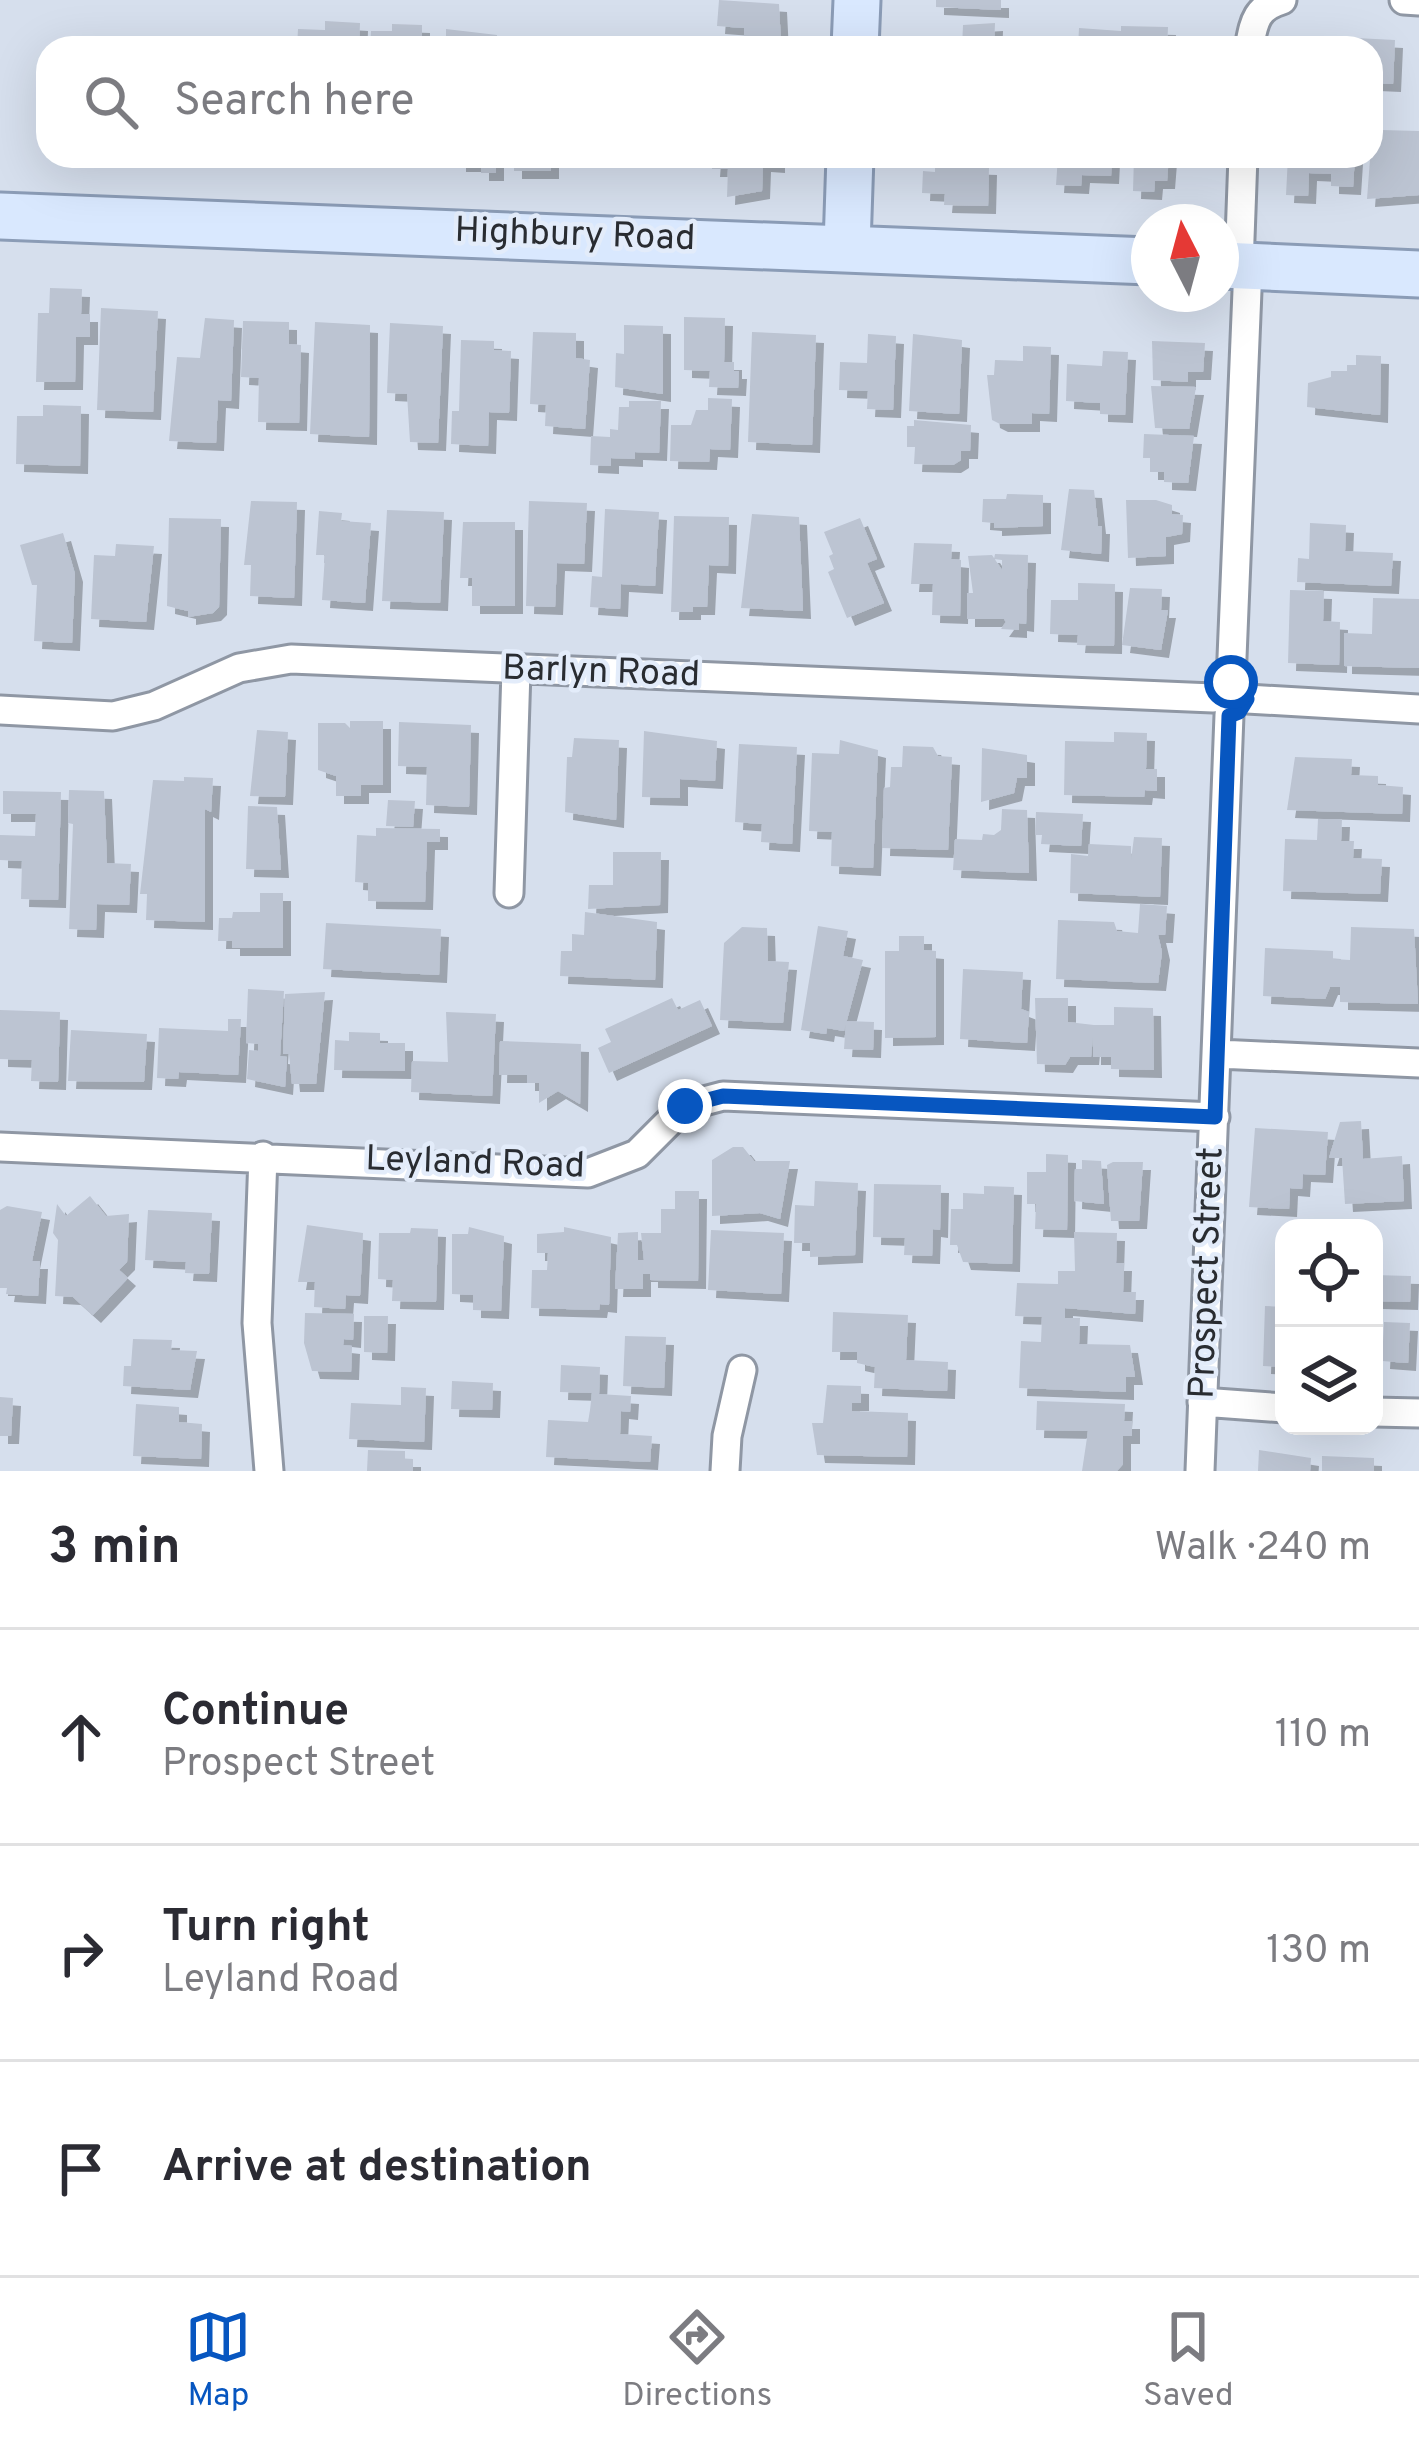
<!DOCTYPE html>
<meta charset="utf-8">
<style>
:root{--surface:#fff;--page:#f2f2f3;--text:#2b2b33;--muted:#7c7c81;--line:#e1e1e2;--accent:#0756c0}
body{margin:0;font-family:Overpass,sans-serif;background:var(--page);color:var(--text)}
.controls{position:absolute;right:36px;bottom:36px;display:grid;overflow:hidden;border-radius:24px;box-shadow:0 12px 48px #0002}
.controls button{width:108px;height:108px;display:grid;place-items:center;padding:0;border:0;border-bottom:3px solid var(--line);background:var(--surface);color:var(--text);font:60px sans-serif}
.compass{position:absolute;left:1131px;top:204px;width:108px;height:108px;border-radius:50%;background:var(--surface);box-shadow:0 12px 48px #0002;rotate:354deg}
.stop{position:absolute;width:36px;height:36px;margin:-27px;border:9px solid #0756c0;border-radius:50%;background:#fff}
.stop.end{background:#0756c0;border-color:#fff;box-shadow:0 3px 12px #0008}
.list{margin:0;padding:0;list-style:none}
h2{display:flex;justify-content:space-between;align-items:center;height:156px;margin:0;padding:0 48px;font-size:51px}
h2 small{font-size:39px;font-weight:400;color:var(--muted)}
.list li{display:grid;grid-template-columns:78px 1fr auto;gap:36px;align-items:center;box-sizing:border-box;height:216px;padding:0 48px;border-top:3px solid var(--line)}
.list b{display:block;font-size:45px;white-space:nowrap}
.list p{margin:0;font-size:39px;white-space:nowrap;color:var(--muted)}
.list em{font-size:39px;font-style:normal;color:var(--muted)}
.icon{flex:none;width:66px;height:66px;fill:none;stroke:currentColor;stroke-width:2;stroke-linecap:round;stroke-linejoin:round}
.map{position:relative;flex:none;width:1419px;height:1471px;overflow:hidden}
.search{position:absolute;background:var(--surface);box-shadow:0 12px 48px #0002;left:36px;right:36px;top:36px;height:132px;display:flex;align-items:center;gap:30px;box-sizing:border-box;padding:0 42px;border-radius:36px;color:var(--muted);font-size:45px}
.sheet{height:804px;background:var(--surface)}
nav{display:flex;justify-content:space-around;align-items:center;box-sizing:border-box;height:168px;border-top:3px solid var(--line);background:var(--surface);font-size:33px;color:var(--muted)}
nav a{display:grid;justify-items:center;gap:6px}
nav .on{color:var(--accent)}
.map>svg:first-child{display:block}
</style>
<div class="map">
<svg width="1419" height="1471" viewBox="0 0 1419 1471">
<defs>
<filter id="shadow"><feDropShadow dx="8" dy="8" stdDeviation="0" flood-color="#0004"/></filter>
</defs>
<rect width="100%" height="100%" fill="#d6dfed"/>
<!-- building -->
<path fill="#bcc4d2" filter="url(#shadow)" d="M719,0L779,4L781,44L744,40V28L717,26Z
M936,0H1001V10L936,7Z
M325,21L360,23L359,48H297L298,29L325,30Z
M995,23L994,48H962L963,25Z
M392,24L422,25V48H370L371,31H392Z
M1121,26L1168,27L1167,48H1078L1079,28L1121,31Z
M446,29L497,35V48H446Z
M1356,38L1395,40L1393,84L1371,83V48H1356Z
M1381,130L1419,131V195L1367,199L1371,146H1380Z
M458,156H496V173H481V164H458Z
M514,156H551V171H514Z
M713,156H777V165L763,164L762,191L727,197L728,169H712Z
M935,156H959V166L989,167L988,206L944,205L945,194L922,193L923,171L935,172Z
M1058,156H1112L1111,176L1082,175L1081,186L1056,185Z
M1134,156H1169L1167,181H1155L1154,192L1133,191Z
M1288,156H1355L1353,187L1331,186V174L1309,173L1308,196L1286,195Z
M50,288L82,289L81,314H90V337H76L75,382H36L38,313H49Z
M101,308L158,311L153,412L97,410Z
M684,317L725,318L724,362H734V371H739L738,388L709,387L710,371L684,370Z
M205,318L234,320L231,401L218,400L216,443L169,441L177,357L200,358Z
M243,321L289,322V344L301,345L299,423L258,422L259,378L241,377Z
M315,322L370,325L369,437L310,434Z
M390,323L443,326L438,443L410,442L407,394L387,393Z
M624,325L663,326V394L615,387L616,353L624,354Z
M533,332L576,333V358L590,360L585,429L545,426L546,405L530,404Z
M752,332L816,335L812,445L748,442Z
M868,334L896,336L893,410L867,409L868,391L839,390L840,362L867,363Z
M913,334L962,340L959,414L909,411Z
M461,340L494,341V350L511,351L509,413L489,412L488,446L451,444L452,411H459Z
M1152,341L1205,343L1203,372H1188V382L1153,380Z
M1023,346L1051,347L1049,414L1032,413V424H1000L992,420L987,375H994L995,360L1023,361Z
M1103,351L1128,352L1125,415L1100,414V403L1066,401L1067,364L1102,366Z
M1356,355L1381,356L1380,415L1307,407L1308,383L1331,377V371H1347V365H1356Z
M1151,386L1196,387L1189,429L1155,428Z
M708,398L732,399L730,450L710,449L709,462L670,461L671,425H691L696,410H708Z
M629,401H661L659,453L635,452V459L611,458V466L590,465L591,436L610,437V429L618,430L619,407H629Z
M43,405L81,406L80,466L16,464L17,416H43Z
M914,420L971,425L970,451H961V460L953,465L914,464L915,447H907V426H914Z
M1144,434L1194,436L1188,483L1164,482V472H1150V458H1143Z
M1069,489L1094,490L1098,526H1102L1101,554L1061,550Z
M1007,494L1043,495V526L994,528V523L982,522L983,499H1006Z
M1126,500H1156L1172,505V514L1183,515L1182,534L1166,537V556L1128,558Z
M251,501L297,502L294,598L250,596L251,565H244Z
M529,501L587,503L584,564L557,563L555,607L526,606Z
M605,509L659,512L655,586L621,584L620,609L590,607L592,576L602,577Z
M387,510L444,512L440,603L382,601Z
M319,511L342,513L341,521L371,523L365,603L322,600L325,555H316Z
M752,514L799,517L803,611L741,608Z
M674,516L729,517L728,566L709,565L707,607H693V612H671Z
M169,518L221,519L219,607L213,613L188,617V611L167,606Z
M860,518L877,559L867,563L884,603L847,618L828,572L834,569L829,556L833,554L824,532Z
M463,522H515V606H472V578H460Z
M1310,523L1346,525L1345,551L1393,553L1391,586L1297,582L1298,558L1309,559Z
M63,533L75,574L72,643L34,641L37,585H32L20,545Z
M914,543L952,544L951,559L961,560L960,616L932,615L933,584H911Z
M116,544L154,546L146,622L91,619L94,555L115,556Z
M995,554L1028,555L1026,624L1019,623V630L1001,629L1006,622L1004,619H967V593H973L968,556L992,555L1002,570V560L994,559Z
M1078,583L1115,584L1114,646L1077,645L1078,635L1050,634L1051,600H1078Z
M1130,588L1162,589L1161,610H1168L1161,650L1122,645Z
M1290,590L1324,591L1323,621L1340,622L1339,665L1288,663Z
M1373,598L1419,599V668L1344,666V633L1372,634Z
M350,721H383V785H361V796H336V776L318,770V723H345L350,728Z
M399,722L471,725L469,807L426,805L427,767L398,766Z
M257,730L288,732L285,797L250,796Z
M644,731L717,741L715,781L680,779V798L642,797Z
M1114,732L1147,733L1146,769H1157V791L1145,790L1144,797L1064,795L1065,741L1114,742Z
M574,738L619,740L616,820L565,812L567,757H572Z
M840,740L878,750L873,868L831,866L832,832L809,831L812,753L839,754Z
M739,744L797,747L792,844L761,842L762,824L735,822Z
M903,746L933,747L938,756L952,757L948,850L882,848L884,788L890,787L891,767H902Z
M982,748L1027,755V778H1017L1014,793L981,802Z
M1295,757L1352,759L1351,775L1378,776V785L1403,787L1402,814L1287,810Z
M184,777L213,778L211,812L205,809V922L146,920L147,894H140L153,780L184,781Z
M69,790L104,791L107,863L131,864L129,905L97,904L96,930L69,929L73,824L68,823Z
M3,791L61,792L58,900L21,899L22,861L0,860V835L35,836L36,814H3Z
M388,800L415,801L413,827L386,826Z
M248,806L277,807L281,870L246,869Z
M1002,809L1027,810L1029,873L953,870L955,839L982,840L983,834L994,835L1001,830Z
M1036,812L1083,814L1081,846L1041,844L1042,835H1035Z
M1318,819H1342L1341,841H1354L1353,858L1382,859L1380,894L1283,891L1285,839L1317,840Z
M376,828L440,829V842H427L425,902L368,901V883L355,882L357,835L376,836Z
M1134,837L1162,838L1160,897L1070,893L1071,854L1088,856L1089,844L1131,846V860Z
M613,852H661L660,905L588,909L589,885H613Z
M260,893H283V948H232V941H218L219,918H232L233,912H260Z
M1140,904L1167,906L1165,935H1158L1162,952L1158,983L1056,979L1058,920L1114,922L1117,931L1138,933Z
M585,912L657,922L655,980L560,976L561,951H572V934L584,935Z
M326,923L441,929L439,975L323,969Z
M818,926L848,931L843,956L863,960L844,1031L827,1028L826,1034L801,1030Z
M742,927L767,928L768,961L789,962L783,1023L720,1020L724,943Z
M1351,927L1414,929L1418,1004L1340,1002V987H1330L1325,999L1263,996L1265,948L1333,951V959L1350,960Z
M899,936H924V950L936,951V1037L885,1038V951H899Z
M963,969L1023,972L1021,1009L1029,1012L1027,1043L960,1039Z
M248,989L284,991L280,1056L287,1057L285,1087L247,1079L249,1050L258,1051V1044L246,1043Z
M325,992L316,1084H292L289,1054H283L285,994Z
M672,998L678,1010L700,1000L712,1026L609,1073L598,1048L611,1042L605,1029Z
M1035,998H1068V1022L1094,1025H1114V1007L1153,1008L1154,1070L1111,1069V1057H1093V1037L1091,1057H1070L1065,1065L1037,1064Z
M0,1010L60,1012L58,1082L31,1081L32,1060L0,1059Z
M446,1012L496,1014L492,1096L411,1092L412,1061L448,1062Z
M228,1019H241L238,1075L179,1072L178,1079L157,1078L159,1028L228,1031Z
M846,1021L874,1022L873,1050L844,1049Z
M71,1030L147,1034L144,1082L68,1081Z
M349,1032L380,1033V1043H405V1071L334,1070L335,1040L349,1041Z
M500,1041L581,1044L580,1104L558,1091L539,1103V1083H527V1075H499Z
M1361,1121L1363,1159L1402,1156L1404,1201L1345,1204L1342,1158H1329L1340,1122Z
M1255,1128L1328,1132L1325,1175L1303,1174L1302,1189L1290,1188L1289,1209L1249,1207Z
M733,1147H743L754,1161H790L780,1219L760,1213L712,1216V1160Z
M1046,1154L1068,1155L1067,1230L1035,1229L1036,1204H1027V1172H1046Z
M1082,1160L1101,1161L1104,1204L1074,1201L1075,1169H1082Z
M1113,1162H1143L1139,1221H1111L1107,1165Z
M815,1181L858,1183L855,1255L810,1257V1243H794L795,1205L814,1206Z
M874,1184L941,1185L940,1230L933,1229L932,1256L904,1255L905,1238L873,1237Z
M984,1186L1014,1187L1012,1264L963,1262L957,1245H950L951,1209H963V1193L984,1194Z
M675,1191H699L698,1281L650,1280V1274H643V1289H615L618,1233L638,1232V1260H644L641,1233H661V1209H675Z
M90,1196L106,1216L129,1214L127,1262L119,1270L128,1278L93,1315L73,1297L55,1296L58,1240L53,1233L57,1204L66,1216Z
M7,1206L42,1212L32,1261H40L38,1296L6,1294L7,1288H0V1210Z
M148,1210L212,1213L209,1274L185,1273L186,1262L145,1260Z
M307,1225L363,1233L360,1296L346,1295L345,1309L314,1307L315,1282H298Z
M469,1227L504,1236L501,1311L473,1310V1295L452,1294V1234H468Z
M564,1227L611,1237L609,1305L600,1304L599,1310L531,1308L532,1270H547L548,1253H537V1234L564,1232Z
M411,1228L438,1229L436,1302L392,1301L393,1280L378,1279L379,1233H410Z
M711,1230L784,1233L781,1294L708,1290Z
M1074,1232L1117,1233L1116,1263H1124L1123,1292H1136L1135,1314L1065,1308V1318H1080L1079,1344L1130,1345L1135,1377H1126V1392L1019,1388L1021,1341L1041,1342L1042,1317L1015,1316L1017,1283L1058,1284V1271H1075Z
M1374,1275L1411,1276L1410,1302L1374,1301Z
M1265,1306L1284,1307V1367L1263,1366Z
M833,1312L908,1315L906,1360L948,1362L947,1391L874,1388L875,1367L857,1363V1352H832Z
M305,1313L354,1314L353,1340L344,1339L343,1345L352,1346L351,1372L312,1371L304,1343Z
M364,1316H388L387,1353L364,1352Z
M1384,1322L1410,1323L1408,1363L1382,1361Z
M625,1336L666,1337L664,1388L623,1386Z
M133,1339L172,1340L171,1350L197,1351L190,1390L123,1386L124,1366H131Z
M561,1365L600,1367L599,1394L631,1396L630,1412L621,1411L620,1434L652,1436L650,1462L546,1457L548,1420L588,1422L590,1410L592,1393L560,1392Z
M452,1381L493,1383L492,1410L451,1409Z
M827,1385L861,1386V1403H852V1411L908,1413L907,1457L817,1455L812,1423H823Z
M401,1387L426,1388L424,1442L349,1439L351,1403L401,1405Z
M0,1397L13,1398L11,1436H0Z
M1037,1401L1125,1404L1124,1421H1132V1436H1123V1464L1117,1471H1082L1088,1431L1036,1430Z
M136,1404L179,1407V1422L202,1424L201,1459L133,1456Z
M368,1450L405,1451V1459H413V1471H367Z
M1259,1450L1311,1458L1310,1471H1258Z
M1322,1456L1374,1458V1471H1322Z"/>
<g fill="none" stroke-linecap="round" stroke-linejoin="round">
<!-- street casing -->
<g stroke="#8f97a4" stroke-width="33">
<path id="street" d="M1404,0L1419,1
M1249,48C1254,23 1255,8 1282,0
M1239,266L1243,156
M1231,682L1248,266
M1247,699L1419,709
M0,710L113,716L154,706L239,668L291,659L1213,698
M509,893L516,670
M1218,1054L1419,1063
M0,1147L588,1173L637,1154L685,1106L723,1096L1215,1117
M263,1156L257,1323L269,1471
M1202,1402L1284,1408
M1374,1412L1419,1413
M725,1471L727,1436L742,1370
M1200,1471L1229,715"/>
</g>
<!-- primary casing -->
<g stroke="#8b9cb6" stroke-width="51">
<path id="primary" d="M855,48L857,0
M0,216L1149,261
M847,246L850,156
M1221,265L1419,274"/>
</g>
<!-- street -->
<use href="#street" stroke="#fff" stroke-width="27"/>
<!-- primary -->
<use href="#primary" stroke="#d9e8fe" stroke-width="45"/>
</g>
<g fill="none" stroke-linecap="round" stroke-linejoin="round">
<!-- route -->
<path stroke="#0756c0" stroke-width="15" d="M685,1106L723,1096L1215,1117L1229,716L1239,712L1247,699L1241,685L1231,682"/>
</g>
<g text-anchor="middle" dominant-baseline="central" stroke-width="9" stroke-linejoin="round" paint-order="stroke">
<!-- street labels -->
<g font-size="36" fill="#292c31" stroke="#e3ecfa">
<text transform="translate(575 236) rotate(2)">Highbury Road</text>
<text transform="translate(601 673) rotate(2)">Barlyn Road</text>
<text transform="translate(475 1164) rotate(2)">Leyland Road</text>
<text transform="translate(1208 1273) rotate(-88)">Prospect Street</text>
</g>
</g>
</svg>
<div class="controls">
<button><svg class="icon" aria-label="locate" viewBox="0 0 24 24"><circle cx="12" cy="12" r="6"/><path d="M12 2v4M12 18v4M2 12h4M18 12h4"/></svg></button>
<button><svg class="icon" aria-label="layers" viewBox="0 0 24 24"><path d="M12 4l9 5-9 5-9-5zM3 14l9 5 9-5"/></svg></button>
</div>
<svg class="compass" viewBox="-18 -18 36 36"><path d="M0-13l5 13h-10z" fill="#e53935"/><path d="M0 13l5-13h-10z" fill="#7c7c81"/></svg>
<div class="stop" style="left:1231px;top:682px"></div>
<div class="stop end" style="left:685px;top:1106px"></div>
<div class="search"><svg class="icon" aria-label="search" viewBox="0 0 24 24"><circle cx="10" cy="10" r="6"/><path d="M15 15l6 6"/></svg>Search here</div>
</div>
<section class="sheet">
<h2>3 min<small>Walk · 240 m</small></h2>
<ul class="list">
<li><svg class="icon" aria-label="ahead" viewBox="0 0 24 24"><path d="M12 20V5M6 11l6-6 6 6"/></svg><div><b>Continue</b><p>Prospect Street</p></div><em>110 m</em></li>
<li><svg class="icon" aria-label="right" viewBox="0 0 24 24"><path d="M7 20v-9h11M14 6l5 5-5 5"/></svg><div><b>Turn right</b><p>Leyland Road</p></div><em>130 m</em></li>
<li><svg class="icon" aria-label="arrive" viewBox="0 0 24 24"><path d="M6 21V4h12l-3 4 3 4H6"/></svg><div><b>Arrive at destination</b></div></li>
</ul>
</section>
<nav>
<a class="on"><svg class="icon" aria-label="map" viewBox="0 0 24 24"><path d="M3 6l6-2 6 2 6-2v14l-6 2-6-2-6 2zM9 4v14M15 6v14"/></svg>Map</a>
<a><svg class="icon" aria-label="directions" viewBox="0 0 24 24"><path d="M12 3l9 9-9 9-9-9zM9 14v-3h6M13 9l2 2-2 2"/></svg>Directions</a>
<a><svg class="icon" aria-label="saved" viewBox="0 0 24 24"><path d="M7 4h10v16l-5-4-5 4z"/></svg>Saved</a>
</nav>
